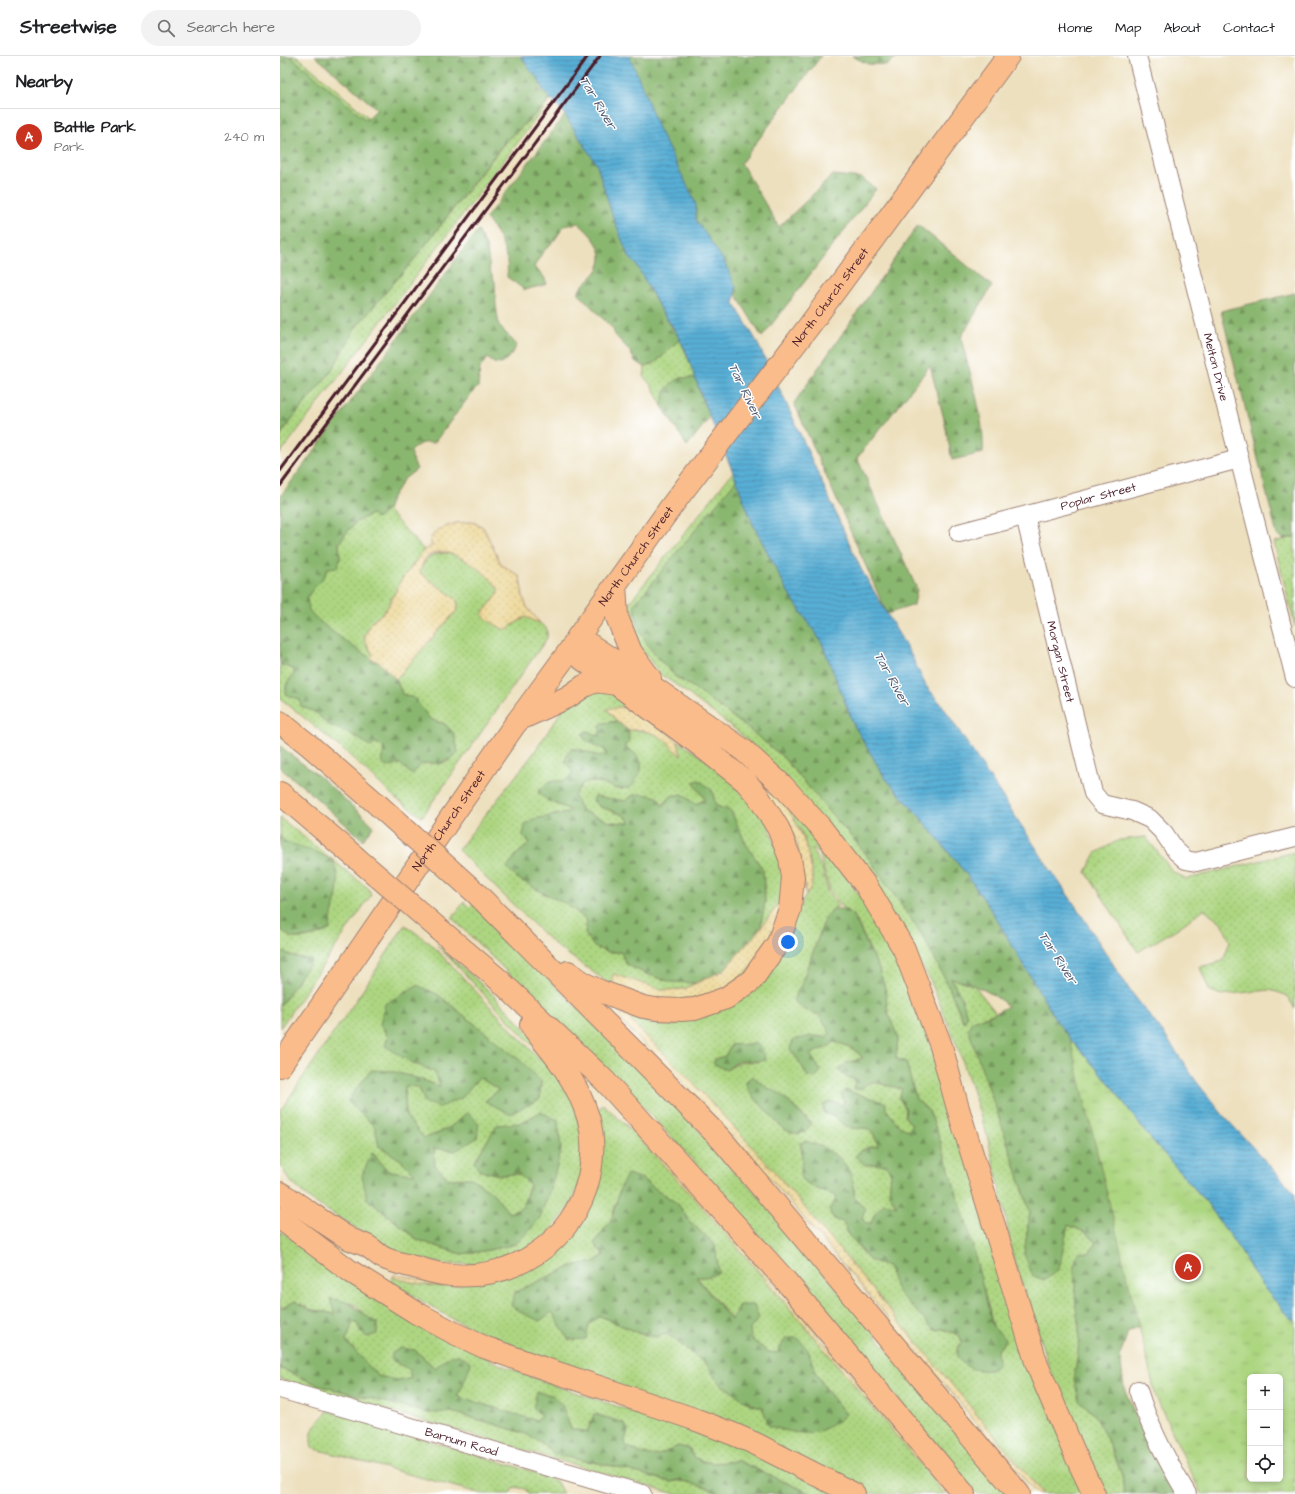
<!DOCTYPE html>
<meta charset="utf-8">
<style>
:root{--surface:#fff;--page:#f2f2f2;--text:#202124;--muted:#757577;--line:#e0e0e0;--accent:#c8321e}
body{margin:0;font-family:"Architects Daughter",sans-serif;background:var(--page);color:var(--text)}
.controls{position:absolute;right:12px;bottom:12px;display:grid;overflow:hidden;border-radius:6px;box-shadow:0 2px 6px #0003}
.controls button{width:36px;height:36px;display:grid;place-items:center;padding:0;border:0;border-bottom:1px solid var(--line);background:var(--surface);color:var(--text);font:20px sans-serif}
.you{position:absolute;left:508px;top:886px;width:14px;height:14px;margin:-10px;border:3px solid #fff;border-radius:50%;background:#1a73e8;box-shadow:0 0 0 6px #1a73e833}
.badge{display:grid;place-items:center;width:26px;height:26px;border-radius:50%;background:var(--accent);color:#fff;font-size:13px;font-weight:700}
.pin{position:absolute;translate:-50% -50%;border:2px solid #fff;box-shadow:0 1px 4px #0006}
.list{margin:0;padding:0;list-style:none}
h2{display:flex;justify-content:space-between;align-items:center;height:52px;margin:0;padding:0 16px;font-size:17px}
h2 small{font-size:13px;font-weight:400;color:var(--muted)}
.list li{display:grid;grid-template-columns:26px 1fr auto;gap:12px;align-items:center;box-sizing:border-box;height:56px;padding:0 16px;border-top:1px solid var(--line)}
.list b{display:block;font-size:15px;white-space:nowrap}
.list p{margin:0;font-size:13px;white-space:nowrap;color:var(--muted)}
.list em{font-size:13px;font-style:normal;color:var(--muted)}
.icon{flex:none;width:22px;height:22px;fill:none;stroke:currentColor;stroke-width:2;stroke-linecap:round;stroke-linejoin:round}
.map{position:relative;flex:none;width:1015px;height:1438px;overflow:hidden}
header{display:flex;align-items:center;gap:24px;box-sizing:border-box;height:56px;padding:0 20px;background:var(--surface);border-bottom:1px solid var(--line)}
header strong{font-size:19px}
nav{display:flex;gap:22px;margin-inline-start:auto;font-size:14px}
.search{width:280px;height:36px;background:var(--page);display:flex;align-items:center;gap:10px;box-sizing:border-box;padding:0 14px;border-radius:22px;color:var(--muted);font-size:15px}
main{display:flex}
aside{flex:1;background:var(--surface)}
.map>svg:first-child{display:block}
</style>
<header>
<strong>Streetwise</strong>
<div class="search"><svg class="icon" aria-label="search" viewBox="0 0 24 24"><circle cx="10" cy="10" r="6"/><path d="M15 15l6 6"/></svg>Search here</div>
<nav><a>Home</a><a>Map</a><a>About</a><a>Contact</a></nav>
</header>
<main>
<aside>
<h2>Nearby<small></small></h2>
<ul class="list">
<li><span class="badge">A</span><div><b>Battle Park</b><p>Park</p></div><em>240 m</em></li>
</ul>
</aside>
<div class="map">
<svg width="1015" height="1438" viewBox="0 0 1015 1438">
<defs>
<pattern id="grass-dots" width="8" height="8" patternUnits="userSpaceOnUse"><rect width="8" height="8" fill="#add681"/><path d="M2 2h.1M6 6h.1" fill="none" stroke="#96b770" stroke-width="1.8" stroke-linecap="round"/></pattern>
<pattern id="forest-firs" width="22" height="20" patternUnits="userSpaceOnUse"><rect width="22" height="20" fill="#8ab76f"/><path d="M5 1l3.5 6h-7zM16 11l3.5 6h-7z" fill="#73945b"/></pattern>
<pattern id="sand-dots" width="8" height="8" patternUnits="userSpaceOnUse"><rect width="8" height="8" fill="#eeda9e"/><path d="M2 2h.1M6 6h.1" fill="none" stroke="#cebb88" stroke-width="1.8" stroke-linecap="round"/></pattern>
<pattern id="park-tufts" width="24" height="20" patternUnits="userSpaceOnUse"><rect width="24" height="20" fill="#add681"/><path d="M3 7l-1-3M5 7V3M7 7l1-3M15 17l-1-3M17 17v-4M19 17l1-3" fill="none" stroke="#96b770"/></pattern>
<pattern id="water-rules" width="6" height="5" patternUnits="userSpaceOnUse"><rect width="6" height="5" fill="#59afd6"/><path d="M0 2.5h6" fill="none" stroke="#4c8eae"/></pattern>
</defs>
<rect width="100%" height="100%" fill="#fff"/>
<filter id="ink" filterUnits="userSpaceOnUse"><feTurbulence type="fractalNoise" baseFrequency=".025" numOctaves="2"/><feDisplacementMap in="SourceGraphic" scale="8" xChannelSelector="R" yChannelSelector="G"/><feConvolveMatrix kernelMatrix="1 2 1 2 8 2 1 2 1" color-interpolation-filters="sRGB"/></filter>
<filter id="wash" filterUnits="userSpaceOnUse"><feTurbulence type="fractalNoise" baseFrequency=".012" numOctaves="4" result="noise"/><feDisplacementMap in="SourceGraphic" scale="16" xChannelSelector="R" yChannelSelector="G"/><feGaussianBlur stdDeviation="0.9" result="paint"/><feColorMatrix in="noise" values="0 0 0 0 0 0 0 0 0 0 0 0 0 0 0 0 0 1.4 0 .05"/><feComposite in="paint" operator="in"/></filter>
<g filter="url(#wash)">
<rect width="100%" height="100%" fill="#ede0be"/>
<!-- grass -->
<path fill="url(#grass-dots)" stroke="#7c7a56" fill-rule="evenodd" d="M10,0H17L89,62L86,64Z
M271,43L18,374L0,398V380L11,364L50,317L76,271L136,201L223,89Z
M400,283L416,322H401L383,344L382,350L372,330L364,321L365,311L376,306Z
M453,416L456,424L394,620L414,632L461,667L502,700L586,798L644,882L668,929L683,966L682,943L671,922L694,929L716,957L692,965L725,1079L750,1156L744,1198L785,1182L788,1169L805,1176L816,1186L810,1197L794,1211L796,1251L799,1272V1344L815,1359L821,1370L842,1419L844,1438H822L786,1363L731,1194L725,1156L707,1079L681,1000L649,921L627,887L490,705L456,674L399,631L380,618L356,585L345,552Z
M107,454L144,494L122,523L106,554L91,567L84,582L88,591L93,599L90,602C79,595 34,565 29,554C27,551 27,545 27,542L32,534L41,525L48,512L60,502L59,487C70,472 74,465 92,458L97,463Z
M1015,481V571L994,486Z
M167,497C188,501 208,517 219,534L216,541L202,558L225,574L245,561C254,563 260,567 267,573V582L142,761L114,741L67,697L0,642V608L13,613L14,618L7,627L5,638L20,644L21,650L37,657L47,668L75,680L91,690L97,687L104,692L102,707L120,708L154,707L159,708L167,706L178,696L174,678L165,668L150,663L134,642L122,638L116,623L177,554L178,549L176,543L139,517C146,501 150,498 167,497Z
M321,632L363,655L327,653L337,665L324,667L320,675L321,680L315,679L309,675L315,690L324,693L327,699L318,701L300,693H291L288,697L285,705L293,715C287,727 281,725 268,727L267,744L291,753L288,757L271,759L251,786L236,799L263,837L285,847L307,864L305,878L328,896H341L346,908L364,917L391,926L416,927L404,933L383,934L360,927L332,924V929L324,924L275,889L212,828L178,794L253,698L284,651Z
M348,674C362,674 377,676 387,685C392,690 395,695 400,699L398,685L443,715L485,761L504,810L505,839L480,873L485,846L483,814L466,788L451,755L436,750L432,734L413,726L425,743L416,749L402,738L385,746L382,750L353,739L345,745L315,740L320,751L343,759L351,767L330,766L302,755L294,740L304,726H319L338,733L350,732L352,695L344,691L349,685Z
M498,739L524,765L584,845L594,861L619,908L631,933L807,1438H763L494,1115L403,1016L351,965L354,961C367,969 383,970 398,968L376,959L521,848L529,835L533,823L531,812L524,782L520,773ZM535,793L539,797L550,835L564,853L574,859L598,911L605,932L608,957L618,982L616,1003L626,1006L636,1043L649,1055L656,1072L709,1253L713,1271L720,1278L722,1288L717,1296L682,1286L679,1279L663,1273L618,1235L608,1210L589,1204L576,1187L569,1180L563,1166L554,1163L549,1154L556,1144L554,1139L535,1132L521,1123L522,1096L520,1087L574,1129V1140L585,1153L582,1162L586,1168H591L595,1157L617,1151L609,1138L611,1118L607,1109L596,1108L585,1109L582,1094L589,1091L598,1090C589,1061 585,1078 566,1070C559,1067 559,1063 554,1060C551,1059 547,1058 544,1057L558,1047L563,1049L566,1034L606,1053L620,1071L629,1075L632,1069L625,1061L626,1053L619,1042L622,1033L594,1026L586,1027L567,1021V1007L583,1003C576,993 565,988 554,986C547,991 538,993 530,998L528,1021L519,1005L510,993L531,980L546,981L550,977L540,959L525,954L514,944L521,929L545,863L553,853L558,850L548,836L542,812L532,794ZM476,988L478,1006C463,1005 459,1006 447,1014L435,1003L445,1000L451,989ZM472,1020L488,1032L500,1038L531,1067L504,1074L471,1038Z
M0,762L89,833L91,839L0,972V950L32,904L16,901L0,895V873C3,875 9,881 13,882C26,883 39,880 50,873L51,859L57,838L16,790L4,785L0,779Z
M866,781L893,816L907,823L1015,796V952L1006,939L990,934L941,939L929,934L920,911L943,905L950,885L941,866L924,853L898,872L858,896L806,816L816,797L839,784Z
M184,846L189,851L192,848L374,1027L486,1148L728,1438H697L560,1273L437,1131L349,1035L172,862Z
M125,869L151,888L255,998L260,1005L261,998L157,889L209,935L243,970L290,1033L304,1088L302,1122L290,1150L265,1182L221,1205L199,1208H167L132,1202L100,1187L31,1144L9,1124L0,1108V1055L83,934ZM137,930L157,938L241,1005L261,1025L260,1043L246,1049L206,1044L219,1034L200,1022L192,1029L182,1042L145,1047L139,1031L125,1029L126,1060L144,1082C166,1075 171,1072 187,1056L154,1092L155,1110L169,1123L191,1122L212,1136L229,1157L242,1152L250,1129L239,1118L220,1119L194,1106L217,1069L241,1067L260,1056L259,1164L236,1188L204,1195L181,1198L138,1184L120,1168L93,1097L108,1115L136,1119L121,1104L99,1090L95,1071L111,1015L140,1023L161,1031L155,1016L131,1006Z
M323,1048C372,1092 415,1142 458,1192C528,1273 596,1356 665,1438H592L559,1420L232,1291L173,1263L110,1226L113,1221L134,1227L164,1231L293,1175L315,1058ZM360,1122L398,1148L409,1165L435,1189L416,1220L452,1264L459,1249L470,1273L471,1283L488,1296L497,1297L528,1294L535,1316L555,1346L566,1358L482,1351L470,1348L439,1327L427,1309L387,1277L375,1281L358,1277L320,1260L289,1284L272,1255L235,1236L292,1210L314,1206L325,1198L314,1188L332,1162L340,1133Z
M0,1175L214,1306L264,1326L387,1367L455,1386L565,1438H532L458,1405L433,1407L422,1405L413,1401L410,1393L398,1390C374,1403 371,1403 346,1390L345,1385L348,1374L344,1367L315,1358L307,1376L291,1373L282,1349L262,1360L257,1365L176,1340L183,1329L170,1300L155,1312L135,1294L129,1314L131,1322L121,1325L98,1320L66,1285L73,1266L78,1267H97L87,1261L76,1249L51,1243L56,1258L29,1253L15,1245L3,1252H0Z
M0,1312L41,1330L148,1357L172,1356L224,1371L246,1378L262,1387L275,1399L333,1410L391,1426C407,1422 427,1431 441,1438H395L0,1323Z
M48,1355L248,1414L277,1426L283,1438H249L245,1433L235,1431L230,1438H202L32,1392C28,1374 37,1367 48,1355Z"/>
<!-- forest -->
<path fill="url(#forest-firs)" stroke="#6a6b4d" d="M0,0H10L86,64L97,53L35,0H241L249,13L258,22L263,34L271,43L222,89L136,201L76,271L50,317L11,364L0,379Z
M349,0H541L461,107L499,171L553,119L582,122L596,133L482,281L416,173Z
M572,0H618L607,9L588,8Z
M285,59L317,109L331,155L350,202L356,208L382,256L400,283L376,306L365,311L355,305L349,294L335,279L333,273L298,237C302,227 310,224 316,216C330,197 312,179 298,167L284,170L274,185L262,197L254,211L264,221L267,228C260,231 252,231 245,234L227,221C230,198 219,180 206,162Z
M638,169L712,230L681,281C689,317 705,360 703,397L672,404L664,363L650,310L577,402L637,533L634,549L607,558L514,347Z
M198,174L207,193L210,215L215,226L216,249L219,270L237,289L231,299L221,308L214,307L207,302L200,312L198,331L191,338L154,387C144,386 138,387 131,395L133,405L137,413L123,424L111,443L107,454L97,463L92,458C74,465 70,472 59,487L60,502L58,511L48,512L41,525L32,534L27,542L29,554L35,561L50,574L82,597L100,607L116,623L122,638L134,642L150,663L165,668L174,678L178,696L174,701L159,708L154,707L141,708L132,719L120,708L106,711L102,707L104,692L97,687L91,691L75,680L47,668L37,657L21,650L20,644L5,638L7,627L14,618L13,613L0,608V441Z
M1015,237V481L1003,483L997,479L941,255Z
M401,322H416L420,337L430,361L407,390L382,350C385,334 385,330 401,322Z
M456,424L472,466L508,536L542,587L574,669L605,722L640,761L687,819L713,857L790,983L831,1029L889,1254L848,1276L840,1299L844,1332L860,1370L899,1438H844L842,1419L832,1394L815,1359L799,1344L794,1324L798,1295L799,1272L796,1251L794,1211L798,1196L810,1197L816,1186L805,1176L788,1169L779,1213L765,1224L753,1220L744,1198L750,1156L725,1079L688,973L692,965L710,960L728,950C709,934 695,929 671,922L682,943L687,960L684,966L668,929L644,882L586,798L502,700L461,667L414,632L395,620L375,599L361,578L357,566L354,549Z
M337,665L348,674L349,685L344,691C367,701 365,715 350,732L338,733L319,726H304L294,740L302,755L330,766L350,767C346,756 331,756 321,751C318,749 316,747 313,745L315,740L345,745C358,735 363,738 378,741L383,750L391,740L402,738L416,749L425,743L413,726L419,724L432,734L436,750L451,755L466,788L483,814L485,846L480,873L444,914L416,927L391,926L364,917L346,908L341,896H328L314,891L305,878L307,864L285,847L263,837L237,822L227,812L236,799L250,787L243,780L245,769L253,763L288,757L290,754L267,744L258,736C260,734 264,729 268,727C280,721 285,731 293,715L290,712L285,705L288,697L291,693C307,692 311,702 327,699L324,693L315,690L304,683L303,677L309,675L315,679L320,680V669L324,667Z
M0,690L40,721L94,770L83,784L26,733L0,712Z
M0,779L4,785L41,798L53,804C55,811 58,819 58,826C58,841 51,856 50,873C39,880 26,882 13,882C9,881 3,875 0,873Z
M553,853H564L573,859L598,911L605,932L608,957L618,982L616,1003L626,1006L636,1043L649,1055L656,1072L689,1176L713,1271L726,1283L717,1296L718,1307L712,1314C694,1315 690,1314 677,1302V1292L682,1286L679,1279L663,1273L654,1274L617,1235L608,1210L589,1204L576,1187L569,1180L563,1166L554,1163L549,1154L556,1144L554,1139L535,1132L521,1123L522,1096L520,1087L526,1085L543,1091L560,1102L569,1114L574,1129V1140L585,1153L582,1162L586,1168H591L595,1157L604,1147L617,1150L609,1138L611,1118L607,1109L596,1108L585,1109L575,1100C583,1093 588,1091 598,1090C590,1061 584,1078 566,1070C559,1067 559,1063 553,1060C551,1059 547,1058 544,1057L543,1049L551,1045L563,1049L565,1044L561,1039L565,1034L606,1047V1053L620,1071L629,1074L632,1069L625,1061L626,1053L619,1042L622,1033L594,1026L586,1028L582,1033H574L575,1023L567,1021L559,1014L567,1007L583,1002C576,993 565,988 554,986L548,991L530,998L541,1015L535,1022L528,1021L519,1005L510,993L513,984L531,980L546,981L550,977L540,959L525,954L513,944L521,929L545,863Z
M0,895L16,901L32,904L0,950Z
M137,929L157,938L241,1005L261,1025L260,1043L230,1058L205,1045L219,1034L200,1022L192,1029L182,1042L160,1051L145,1047L139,1031L125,1030V1042L126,1060L144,1082C165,1076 172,1071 187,1056L199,1067L197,1082L175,1095L154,1092L155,1110L169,1123L191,1122L212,1136L229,1157L242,1152L250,1129L239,1118L220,1119L200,1115L194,1106L217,1069L241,1067L260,1056L278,1064L281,1094L273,1125L259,1164L236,1188L204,1195L181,1198L138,1184L87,1143L82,1119L92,1097L108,1115L135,1118L121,1104L99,1090L95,1071L67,1045L91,1014L111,1015L140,1023L160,1031L155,1016L131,1006L105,990L108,981L100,968L105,948Z
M476,988L483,992L485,1004C476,1007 467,1003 458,1006C454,1008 450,1011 447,1014L438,1010L433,1007L435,1003L445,1000L451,989Z
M472,1020L488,1032L500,1038L531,1068L525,1076L518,1078L504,1074L471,1038L465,1026Z
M347,1118L360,1122L398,1148L409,1165L435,1189L439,1217L426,1221H416L451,1264L459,1249H474L479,1262L470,1273L471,1283L488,1296L497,1297L506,1282H518L528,1294L535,1316L546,1333L566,1358C537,1383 524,1380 489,1370L482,1351L470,1348L439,1327L427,1309L387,1278L375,1281L358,1277L320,1260L309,1268L306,1283L289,1284L272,1256L260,1265L244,1258L231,1250L235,1236L292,1210L314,1206L324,1199L314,1188L332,1162L340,1133Z
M50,1243C74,1244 78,1256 97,1267V1278L87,1281L80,1275L78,1268L73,1266L66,1285L98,1320L121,1325L131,1322L129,1314L112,1304V1297L121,1292L135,1294L155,1312L170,1300L179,1299L191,1307L183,1329L177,1340L257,1365L261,1360L253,1352L257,1336L272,1339L282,1349L291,1373L307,1376L314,1358L344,1367L348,1374L345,1385L346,1390C370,1403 374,1403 398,1390L410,1393L413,1401L422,1405L433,1407L458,1405L532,1438H441L427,1431L399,1424L391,1426L333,1410L275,1399L262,1387L246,1378L224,1371L172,1356L148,1357L41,1330L0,1312V1252H3L15,1245L29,1253L55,1258Z"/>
<!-- sand -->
<path fill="url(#sand-dots)" stroke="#9c7c64" d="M193,466L203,471L221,508L240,521L243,541L247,551L260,567L245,561L225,574L209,565L202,558L216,541L219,534C209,517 161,479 144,505C142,509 141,513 140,517L176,543L178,549L177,554L116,623L100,607L90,602L93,599L84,582L91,567L106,554L122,523L144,494L152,490L150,483L157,474L176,467Z
M341,651L363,655L398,686L401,700L392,692L388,686L377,679L363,674H348L337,665L327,653Z
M453,702C460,707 469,711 476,717C502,739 521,768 529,801C532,816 536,826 526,839L517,787L507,769Z
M505,839L485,900L446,933L425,941L380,946L332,929L333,918L383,934L404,933L444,914L480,873Z
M348,951L376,959L399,968C383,969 368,969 354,961L351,965L403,1016L494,1115L763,1438H757L485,1116L391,1014L338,962Z
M344,1067L368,1087L505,1239L669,1438H665C560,1313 458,1185 344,1067Z
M115,1218L147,1225L181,1229C156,1232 136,1228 113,1221Z"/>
<!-- park -->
<path fill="url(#park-tufts)" stroke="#7c7a56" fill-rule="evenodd" d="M790,983L831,1029L866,1077L927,1147L961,1196L979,1226L1008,1260L1015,1266V1438H921L876,1341ZM970,1321H1000V1423H970Z"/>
<!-- water -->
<path fill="url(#water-rules)" stroke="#526780" d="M241,0H349L356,15L379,74L411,137L416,149V164L444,205L456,232L454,247L476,284L503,340L581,513L631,599L646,630L662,649L768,810L797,852L849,933L884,978L916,1025L943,1059L1015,1137V1266L1008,1260L979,1226L961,1196L927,1147L866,1077L831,1029L790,983L776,964L713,857L687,819L640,761L605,722L574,669L542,587L508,536L472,466L453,416L424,347L405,293L393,271L382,256L356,208L350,202L345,192L331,155L317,109L285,59L263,34L258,22L249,13Z"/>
</g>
<g filter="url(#ink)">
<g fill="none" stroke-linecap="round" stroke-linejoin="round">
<!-- minor casing -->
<g stroke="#9c8074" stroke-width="20">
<g id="minor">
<path id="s1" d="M857,0L1015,622"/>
<path id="s2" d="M745,460L813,737L822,748L852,755L870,763L884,777L896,795L906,804L916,806L1015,781"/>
<path id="s3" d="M679,477L959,403"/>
<path id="s4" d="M0,1333L362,1438"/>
<path d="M858,1334C869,1371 887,1405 907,1438"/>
</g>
</g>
<!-- major casing -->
<g stroke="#9c8074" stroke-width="24">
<g id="major">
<path id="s5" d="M0,1010L231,674L290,594L298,581L393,448L529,270L728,0"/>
</g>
</g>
<!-- highway casing -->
<g stroke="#9c8074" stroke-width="24">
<path id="highway" d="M335,529L337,561L351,596L370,622
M298,581L357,620L462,693L502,729L541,772L587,831L624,893L661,990L677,1049L757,1309L794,1396L814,1438
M240,663L288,641L304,630L316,625L336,628
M0,666L30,690L98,749
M0,737L74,800
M196,837L441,1083L739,1438
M160,874L218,923L325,1025L505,1224L684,1438
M288,916L305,928L320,935L363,951L376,953L401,954L415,953L446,942L471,925L498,887L510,853L513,821L510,802L498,772L478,740L465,725L421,690L290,594
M0,1137C23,1151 45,1168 68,1182C74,1185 81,1187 87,1190C93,1193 97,1198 102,1201C112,1206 123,1208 134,1211C143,1213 153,1217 163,1218C230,1228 294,1187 309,1121C313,1102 314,1083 309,1064C304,1047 295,1028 284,1012C274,997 262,984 251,969
M0,1162L70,1215L135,1256L174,1277L204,1291L257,1310L414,1363L453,1378L476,1388L574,1438"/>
</g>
<!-- minor -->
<use href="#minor" stroke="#fff" stroke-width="18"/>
<!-- major -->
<use href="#major" stroke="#fabc8b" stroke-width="22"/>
<!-- highway -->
<use href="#highway" stroke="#fabc8b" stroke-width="22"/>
<!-- rail -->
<path stroke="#4a1f2b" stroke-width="3" d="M0,415L308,0
M0,430L320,0"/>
<!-- highway-bridge casing -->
<g stroke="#9c8074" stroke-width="24" stroke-linecap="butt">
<path id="highway-bridge" d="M98,749L196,837
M74,800L160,874"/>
</g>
<!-- highway-bridge -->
<use href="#highway-bridge" stroke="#fabc8b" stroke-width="22"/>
</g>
</g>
<g text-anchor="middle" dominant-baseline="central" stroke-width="3" stroke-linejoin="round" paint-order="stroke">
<!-- street labels -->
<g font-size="12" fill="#4a1f2b" stroke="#fff">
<text stroke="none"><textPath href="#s5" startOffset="946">North Church Street</textPath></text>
<text stroke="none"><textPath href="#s1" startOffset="321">Melton Drive</textPath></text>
<text stroke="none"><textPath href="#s3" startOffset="144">Poplar Street</textPath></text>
<text stroke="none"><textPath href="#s5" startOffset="622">North Church Street</textPath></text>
<text stroke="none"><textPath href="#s2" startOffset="150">Morgan Street</textPath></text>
<text stroke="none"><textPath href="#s5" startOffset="298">North Church Street</textPath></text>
<text stroke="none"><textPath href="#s4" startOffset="189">Barnum Road</textPath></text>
</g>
<!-- water labels -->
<g font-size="13" font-style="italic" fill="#50596f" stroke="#fff">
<text transform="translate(318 47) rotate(59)">Tar River</text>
<text transform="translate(465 335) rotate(64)">Tar River</text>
<text transform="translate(612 623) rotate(61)">Tar River</text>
<text transform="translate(778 902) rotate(57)">Tar River</text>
</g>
</g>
</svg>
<div class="controls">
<button>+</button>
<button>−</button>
<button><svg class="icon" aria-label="locate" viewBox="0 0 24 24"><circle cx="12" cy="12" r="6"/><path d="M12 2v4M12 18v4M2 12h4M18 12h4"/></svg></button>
</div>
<div class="you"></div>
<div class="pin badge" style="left:908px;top:1211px">A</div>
</div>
</main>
